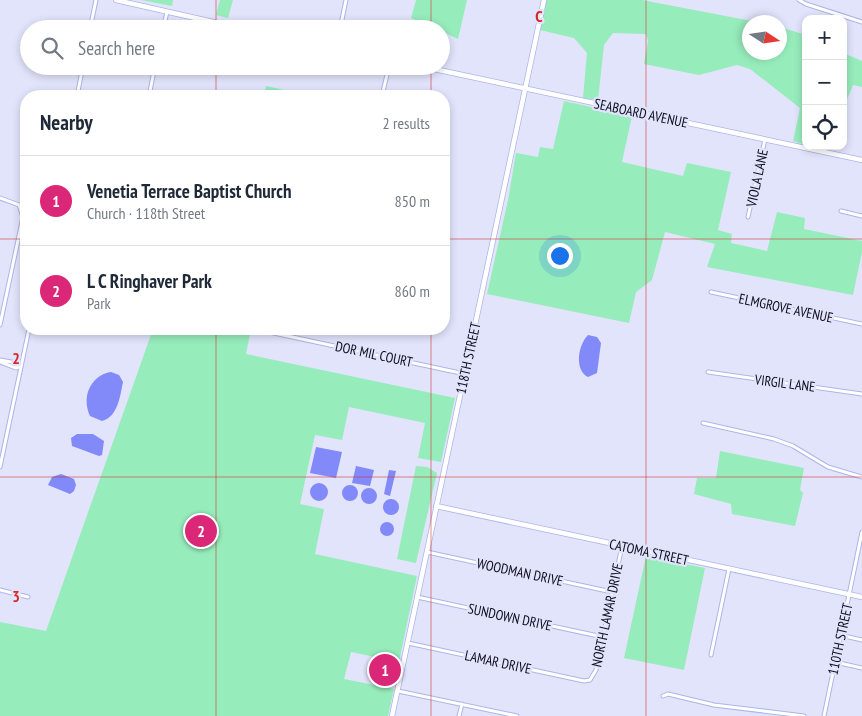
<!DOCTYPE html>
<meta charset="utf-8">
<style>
:root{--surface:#fff;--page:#f6f6f7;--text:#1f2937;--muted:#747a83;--line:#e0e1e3;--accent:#db2777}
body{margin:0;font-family:"PT Sans Narrow",sans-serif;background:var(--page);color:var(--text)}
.controls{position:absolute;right:15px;top:15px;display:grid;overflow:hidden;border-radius:10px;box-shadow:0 2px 8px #0003}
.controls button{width:45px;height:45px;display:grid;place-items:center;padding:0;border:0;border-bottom:1px solid var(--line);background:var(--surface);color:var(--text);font:25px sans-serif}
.compass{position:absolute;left:742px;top:15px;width:45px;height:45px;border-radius:50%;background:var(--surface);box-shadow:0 2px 8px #0003;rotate:102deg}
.you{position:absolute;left:559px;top:255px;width:18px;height:18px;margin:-12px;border:4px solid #fff;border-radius:50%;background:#1a73e8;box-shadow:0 0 0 8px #1a73e833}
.badge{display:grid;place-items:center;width:32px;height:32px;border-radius:50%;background:var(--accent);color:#fff;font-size:16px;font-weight:700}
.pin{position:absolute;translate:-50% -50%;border:2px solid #fff;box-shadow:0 1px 5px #0006}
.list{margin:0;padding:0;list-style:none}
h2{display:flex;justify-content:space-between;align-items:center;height:65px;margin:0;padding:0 20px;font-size:21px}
h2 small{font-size:16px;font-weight:400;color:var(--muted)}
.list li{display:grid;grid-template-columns:32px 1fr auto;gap:15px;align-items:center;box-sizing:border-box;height:90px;padding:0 20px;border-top:1px solid var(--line)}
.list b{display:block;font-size:19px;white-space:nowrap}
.list p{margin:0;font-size:16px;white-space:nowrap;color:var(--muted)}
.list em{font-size:16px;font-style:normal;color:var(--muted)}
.icon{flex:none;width:28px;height:28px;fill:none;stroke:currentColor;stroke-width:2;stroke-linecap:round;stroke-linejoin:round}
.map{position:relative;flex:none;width:862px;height:716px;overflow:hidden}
.search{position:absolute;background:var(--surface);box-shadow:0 2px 8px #0003;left:20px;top:20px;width:430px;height:55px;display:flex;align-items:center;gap:12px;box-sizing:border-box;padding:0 18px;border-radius:28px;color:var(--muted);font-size:19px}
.panel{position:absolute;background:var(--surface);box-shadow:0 2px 8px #0003;left:20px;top:90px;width:430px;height:245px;border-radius:20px}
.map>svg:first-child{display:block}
</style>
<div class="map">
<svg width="862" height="716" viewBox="0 0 862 716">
<rect width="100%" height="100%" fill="#e1e4fb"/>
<!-- green -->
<path fill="#97ecbc" d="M141,0H173L172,6Z
M220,0H233L228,18L216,15Z
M416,0H467L458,39L441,31V29H436L411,18Z
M546,0H642L757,22H750V52H780V27L806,35V145L793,141L800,108L750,69L737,65L699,75L644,64L648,41L646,34L613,33L604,45L598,100L583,98L587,53L574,38L540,30Z
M843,53L862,61V87L853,85L843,109Z
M266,86L312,96H264Z
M564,101L632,116L622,162L683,176L687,163L731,172L718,230L732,234L731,243L767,251L777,212L805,218L804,229L862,241V252L853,295L707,267L715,244L665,232L652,280L636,292L629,323L487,294L508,200L516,153L538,157L540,147L553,149Z
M153,329H251L246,354L455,398L441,462L418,458L425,423L349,407L342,440L315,435L300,504L324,509L315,554L417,576L399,662L351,652L344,679L394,689L388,716H0V622L46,631Z
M720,451L804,468L800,490L803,493L795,526L732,514L731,504L694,494L697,478H716Z
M416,466L427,467L437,473L416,563L397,559Z
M646,556L705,568L684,670L624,658Z"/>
<!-- water -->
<path fill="#8289f8" d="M588,335L597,337L601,343L597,373L588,377C574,370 578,345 588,335Z
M111,372L119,375L123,382C120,396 118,417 102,421L90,416C81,397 91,375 111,372Z
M77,434H93L104,441L102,455L99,456L72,446L71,438Z
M316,447L342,452L336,478L310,473Z
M356,466L374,470L370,486L352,483Z
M389,470L396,471L390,496L384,494Z
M61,474L74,479L76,485L74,491L70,494L48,485L52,477Z
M310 492a9 9 0 1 1 18 0a9 9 0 1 1-18 0Z
M342 493a8 8 0 1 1 16 0a8 8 0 1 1-16 0Z
M361 496a8 8 0 1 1 16 0a8 8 0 1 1-16 0Z
M383 507a8 8 0 1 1 16 0a8 8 0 1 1-16 0Z
M380 529a7 7 0 1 1 14 0a7 7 0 1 1-14 0Z"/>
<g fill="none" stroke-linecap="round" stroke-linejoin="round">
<!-- minor casing -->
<g stroke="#adb4ea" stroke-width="5">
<path id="minor" d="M799,0L806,4L862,22
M90,29L96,0
M163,29L167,12
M340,29L346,0
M77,96L83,66
M149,96L155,66
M382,96L389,66
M0,198L19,205L23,217L0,325
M841,211L862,216
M748,217L765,139
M711,292L862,324
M255,329L465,374
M0,360L17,363L18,366
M0,362L16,368L21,366
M708,372L862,394
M703,423L774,439L793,446L828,467L862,477
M0,467L29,329
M427,552L612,592
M0,590L28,597
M417,597L603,637
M840,635L862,640
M408,643L584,681L590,680L596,670L622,546
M711,655L729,569
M835,662L862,668
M398,691L517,716
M663,696L668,694L714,705L804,716
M459,716L462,704
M824,716L862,532"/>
</g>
<!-- tertiary casing -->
<g stroke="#adb4ea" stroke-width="6">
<path id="tertiary" d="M116,0L244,29
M420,66L862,160
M436,506L862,597
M392,716L544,0"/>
</g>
<!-- minor -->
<use href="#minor" stroke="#fff" stroke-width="3"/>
<!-- tertiary -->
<use href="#tertiary" stroke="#fff" stroke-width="4.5"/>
</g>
<!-- grid -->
<path fill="none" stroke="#d62828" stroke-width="1" stroke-opacity="0.55" d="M216,0V29M431,0V29M646,0V716M216,66V96M431,66V96M0,239H26M444,239H862M216,329V716M431,329V716M0,477H862"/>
<g text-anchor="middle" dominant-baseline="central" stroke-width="4.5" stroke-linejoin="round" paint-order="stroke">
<!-- street labels -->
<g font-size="14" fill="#0c0d1f" stroke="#e1e4fb">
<text transform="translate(641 113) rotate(12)">SEABOARD AVENUE</text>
<text transform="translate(757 178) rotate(-78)">VIOLA LANE</text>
<text transform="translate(786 308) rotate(12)">ELMGROVE AVENUE</text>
<text transform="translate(374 354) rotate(12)">DOR MIL COURT</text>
<text transform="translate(468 358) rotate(-78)">118TH STREET</text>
<text transform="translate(785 383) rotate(7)">VIRGIL LANE</text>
<text transform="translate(649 552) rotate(12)">CATOMA STREET</text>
<text transform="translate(520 572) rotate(12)">WOODMAN DRIVE</text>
<text transform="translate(607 615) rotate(-78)">NORTH LAMAR DRIVE</text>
<text transform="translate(510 617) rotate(12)">SUNDOWN DRIVE</text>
<text transform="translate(840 639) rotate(-78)">110TH STREET</text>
<text transform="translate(498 662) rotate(12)">LAMAR DRIVE</text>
</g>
</g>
<g font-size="16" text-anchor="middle" font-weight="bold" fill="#d62828" stroke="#e1e4fb" stroke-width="4.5" stroke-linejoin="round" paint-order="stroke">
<text x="539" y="22">C</text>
<text x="16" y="364">2</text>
<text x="16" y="602">3</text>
</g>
</svg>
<div class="controls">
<button>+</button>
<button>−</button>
<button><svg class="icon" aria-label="locate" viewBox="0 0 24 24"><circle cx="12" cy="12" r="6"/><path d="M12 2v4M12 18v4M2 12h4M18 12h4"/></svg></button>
</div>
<svg class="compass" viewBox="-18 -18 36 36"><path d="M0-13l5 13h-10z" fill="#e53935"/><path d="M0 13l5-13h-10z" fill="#747a83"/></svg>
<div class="you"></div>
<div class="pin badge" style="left:385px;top:670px">1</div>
<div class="pin badge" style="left:201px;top:531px">2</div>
<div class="search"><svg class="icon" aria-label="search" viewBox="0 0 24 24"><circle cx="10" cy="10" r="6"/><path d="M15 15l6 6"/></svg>Search here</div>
<section class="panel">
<h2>Nearby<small>2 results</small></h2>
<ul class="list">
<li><span class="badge">1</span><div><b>Venetia Terrace Baptist Church</b><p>Church · 118th Street</p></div><em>850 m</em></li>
<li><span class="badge">2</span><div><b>L C Ringhaver Park</b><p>Park</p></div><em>860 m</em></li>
</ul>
</section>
</div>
